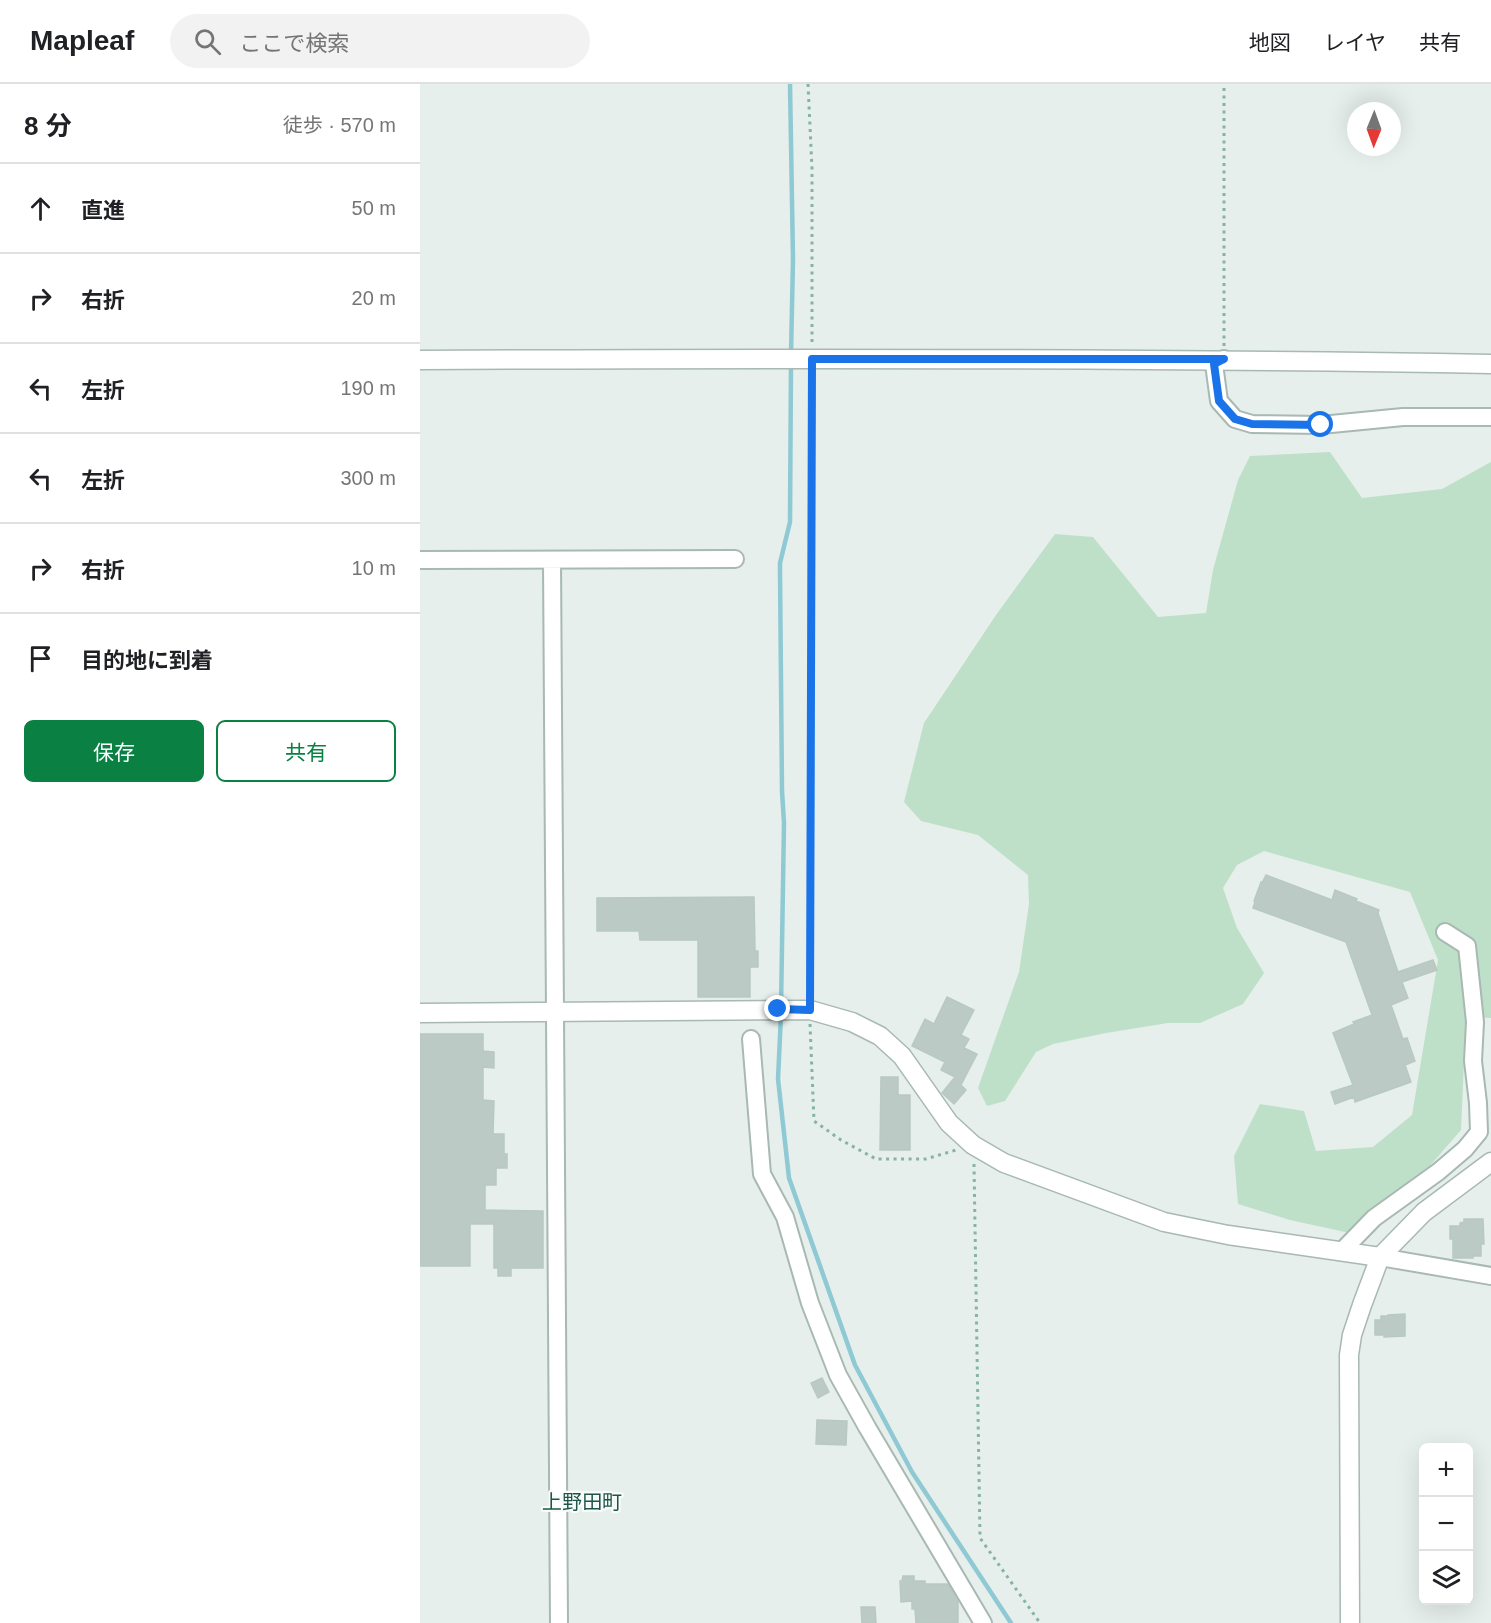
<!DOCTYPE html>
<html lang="ja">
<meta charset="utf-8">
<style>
:root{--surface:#fff;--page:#f2f2f2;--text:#202124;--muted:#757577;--line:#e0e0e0;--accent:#0b8043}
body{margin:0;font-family:Helvetica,"Noto Sans JP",sans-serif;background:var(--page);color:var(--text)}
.controls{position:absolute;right:18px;bottom:18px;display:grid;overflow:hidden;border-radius:9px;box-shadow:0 6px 24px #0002}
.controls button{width:54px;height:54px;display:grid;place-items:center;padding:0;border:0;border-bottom:2px solid var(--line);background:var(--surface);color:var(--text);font:30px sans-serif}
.compass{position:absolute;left:927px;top:18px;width:54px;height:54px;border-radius:50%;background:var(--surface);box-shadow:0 6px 24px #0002;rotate:181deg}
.stop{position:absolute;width:18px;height:18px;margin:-14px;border:4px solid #1a73e8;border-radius:50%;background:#fff}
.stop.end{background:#1a73e8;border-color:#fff;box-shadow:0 2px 6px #0008}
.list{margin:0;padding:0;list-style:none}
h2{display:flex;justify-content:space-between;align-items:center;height:78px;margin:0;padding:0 24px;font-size:26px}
h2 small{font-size:20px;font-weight:400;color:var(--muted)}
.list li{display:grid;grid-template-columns:39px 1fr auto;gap:18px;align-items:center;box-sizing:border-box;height:90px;padding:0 24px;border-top:2px solid var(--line)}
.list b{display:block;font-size:22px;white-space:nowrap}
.list em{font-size:20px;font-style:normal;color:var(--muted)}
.actions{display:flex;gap:12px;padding:18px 24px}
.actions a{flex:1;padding:14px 0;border:2px solid var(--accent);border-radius:9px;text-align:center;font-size:21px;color:var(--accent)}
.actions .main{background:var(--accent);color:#fff}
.icon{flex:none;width:33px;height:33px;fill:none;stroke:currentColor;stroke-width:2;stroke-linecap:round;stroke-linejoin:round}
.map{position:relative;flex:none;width:1071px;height:1539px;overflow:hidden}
header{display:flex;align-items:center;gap:36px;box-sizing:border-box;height:84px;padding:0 30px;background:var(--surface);border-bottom:2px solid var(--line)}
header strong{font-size:28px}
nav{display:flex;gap:33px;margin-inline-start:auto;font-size:21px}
.search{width:420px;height:54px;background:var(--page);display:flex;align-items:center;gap:15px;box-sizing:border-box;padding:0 21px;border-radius:33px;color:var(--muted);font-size:22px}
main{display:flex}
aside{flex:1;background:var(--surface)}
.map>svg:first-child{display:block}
</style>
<header>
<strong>Mapleaf</strong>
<div class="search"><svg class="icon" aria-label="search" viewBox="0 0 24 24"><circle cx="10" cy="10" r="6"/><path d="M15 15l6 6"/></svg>ここで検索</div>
<nav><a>地図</a><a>レイヤ</a><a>共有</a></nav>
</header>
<main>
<aside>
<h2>8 分<small>徒歩 · 570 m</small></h2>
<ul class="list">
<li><svg class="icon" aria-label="ahead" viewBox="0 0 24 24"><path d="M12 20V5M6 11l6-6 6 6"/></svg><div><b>直進</b></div><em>50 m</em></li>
<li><svg class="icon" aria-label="right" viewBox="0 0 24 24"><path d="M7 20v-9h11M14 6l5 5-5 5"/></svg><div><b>右折</b></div><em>20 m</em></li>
<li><svg class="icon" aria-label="left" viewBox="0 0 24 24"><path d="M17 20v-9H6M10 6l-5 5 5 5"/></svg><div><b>左折</b></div><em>190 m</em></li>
<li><svg class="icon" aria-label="left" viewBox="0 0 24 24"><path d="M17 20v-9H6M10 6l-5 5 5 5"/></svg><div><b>左折</b></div><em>300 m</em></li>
<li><svg class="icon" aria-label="right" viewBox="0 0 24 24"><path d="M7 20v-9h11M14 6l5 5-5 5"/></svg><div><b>右折</b></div><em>10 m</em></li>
<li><svg class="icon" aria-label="arrive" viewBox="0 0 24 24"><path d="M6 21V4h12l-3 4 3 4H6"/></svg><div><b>目的地に到着</b></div></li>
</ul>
<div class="actions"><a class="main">保存</a><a>共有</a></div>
</aside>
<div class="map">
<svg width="1071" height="1539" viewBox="0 0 1071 1539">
<rect width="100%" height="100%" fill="#e6efeb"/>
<!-- green -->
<path fill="#bfe0c8" d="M910,368L942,414L1022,405L1071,378V934L1046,933L1041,1046L948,1153L870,1136L818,1120L814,1072L840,1020L884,1027L896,1067L953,1063L992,1031L1018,876L990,808L844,767L817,781L803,804L817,844L844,889L823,920L780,939H748L686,949L633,960L616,968L585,1017L567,1022L558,1004L599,888L609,820L608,791L558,751L501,737L484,718L504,639L576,531L635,450L673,453L738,533L786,529L793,486L818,396L830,372Z"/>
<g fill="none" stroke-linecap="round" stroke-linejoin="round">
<!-- stream -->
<path stroke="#8ec9d4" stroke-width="4.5" d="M370,0L373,175L371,270
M361,923L364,739L362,707L360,487V479L370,438L371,279
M361,931L358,995L369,1094L435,1281L492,1388L591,1539"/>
</g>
<!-- building -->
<path fill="#bbcac4" stroke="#b8c9c2" stroke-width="1.5" d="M846,791L912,816L915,806L937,815L936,817L959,826L958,829L978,888L1013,876L1017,886L982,898L988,914L971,921L983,955L987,954L995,977L985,981L991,998L935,1018L934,1013L915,1020L911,1008L933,1001L913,949L934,940L933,938L952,931L926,858L833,824L835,818L834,817L841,798L842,799Z
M334,813L335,867H338V883H330V913H278V856H220L219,847H177V814Z
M527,913L554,926L541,951L549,955L544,964L557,970L541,1001L546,1006L534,1020L522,1009L535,993L521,986L525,978L492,962L505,935L514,940Z
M0,950H63V967L74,968V984L63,983V1016L74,1017L73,1050H84V1070H87V1084H76V1101H65V1126L123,1127V1184H91V1192H78V1184H74V1140H50V1182H0Z
M461,993H478V1011H490V1066H460Z
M1044,1135H1063L1064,1160H1061V1172H1053V1174H1033V1155H1030V1142H1040V1139L1044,1138Z
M985,1230V1252L964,1253V1251H955V1236H961V1232H968V1231Z
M402,1294L409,1308L398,1314L391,1299Z
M397,1336L427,1337L426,1361L396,1360Z
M483,1492H494V1497H505V1500H528L538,1518V1539H496L495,1525H492V1517L481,1518L480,1497H482Z
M441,1523H455L456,1539H442Z"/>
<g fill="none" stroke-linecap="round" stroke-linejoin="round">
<!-- minor casing -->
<g stroke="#a8b8b2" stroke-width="20">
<path id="minor" d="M804,275L794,280L799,317L815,335L832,340L901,341L983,333H1071
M0,476L315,475
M132,476L139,1539
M331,955L342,1090L365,1133L390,1219L418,1291L447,1343L563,1539
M921,1168L954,1134L1018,1088L1045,1065L1059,1048L1058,1019L1053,977L1055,938L1047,862L1025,848
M960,1173L1071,1192"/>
</g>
<!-- tertiary casing -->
<g stroke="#a8b8b2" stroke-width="21">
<path id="tertiary" d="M0,276C357,274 714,274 1071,280
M0,929L390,926L432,938L460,952L482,972L529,1039L553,1061L584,1079L744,1138L808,1151L960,1173
M930,1539L929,1271L932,1251L942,1221L960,1173L1004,1128L1071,1078"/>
</g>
<!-- path -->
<path stroke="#86b3a5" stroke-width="3" stroke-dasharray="3 4.5" stroke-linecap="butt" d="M388,0L392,85V259
M804,262V0
M390,910L392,289
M390,940L394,1037L421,1056L456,1075H506L536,1066
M554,1080L560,1454L620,1539"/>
<!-- minor -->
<use href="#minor" stroke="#fff" stroke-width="16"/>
<!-- tertiary -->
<use href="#tertiary" stroke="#fff" stroke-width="18"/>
</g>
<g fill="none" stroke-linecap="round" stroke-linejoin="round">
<!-- route -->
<path stroke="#1a73e8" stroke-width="8" d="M358,925L390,926L392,275H804L794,280L799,317L815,335L832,340L901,341"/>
</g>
<g text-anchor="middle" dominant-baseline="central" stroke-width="4.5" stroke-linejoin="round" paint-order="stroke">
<!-- quarter labels -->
<g font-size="20" fill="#1f5548" stroke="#f7fbf9">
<text x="162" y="1418">上野田町</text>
</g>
</g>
</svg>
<div class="controls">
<button>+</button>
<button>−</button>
<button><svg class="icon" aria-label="layers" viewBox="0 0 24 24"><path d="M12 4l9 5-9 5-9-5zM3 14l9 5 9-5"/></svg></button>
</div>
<svg class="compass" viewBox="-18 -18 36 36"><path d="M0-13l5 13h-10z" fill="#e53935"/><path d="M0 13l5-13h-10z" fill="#757577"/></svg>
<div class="stop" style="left:901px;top:341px"></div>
<div class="stop end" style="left:358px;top:925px"></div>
</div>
</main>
